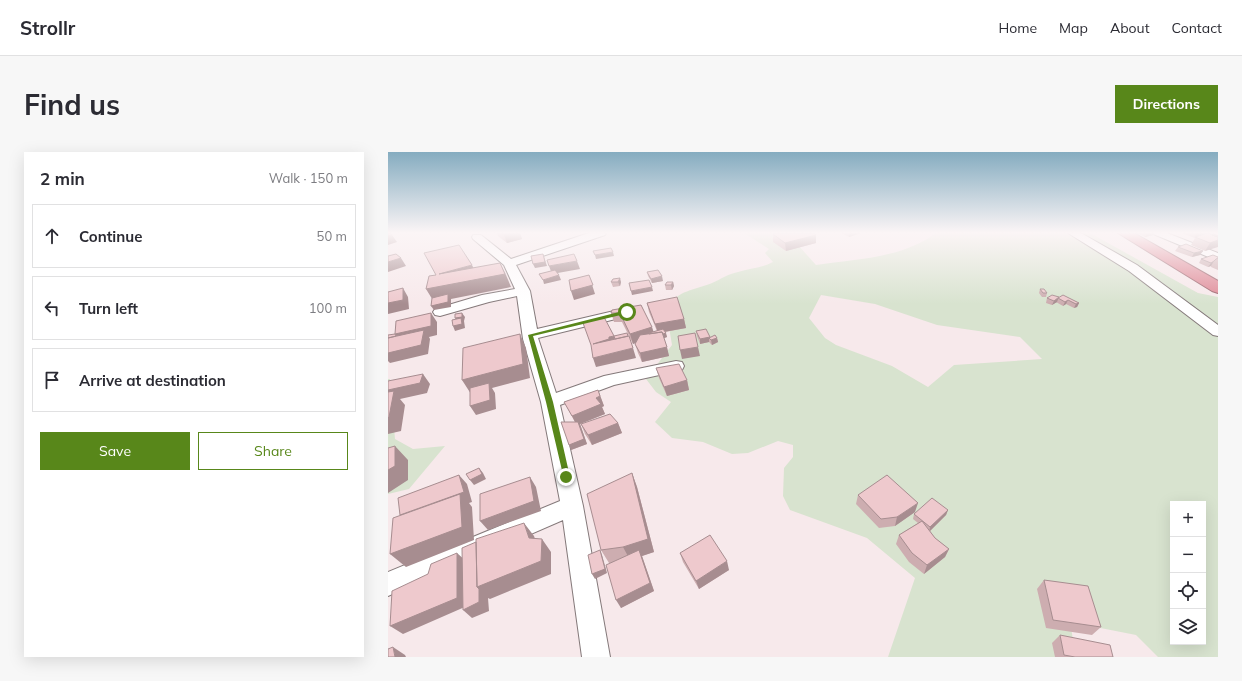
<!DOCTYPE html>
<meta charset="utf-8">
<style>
:root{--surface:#fff;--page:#f7f7f7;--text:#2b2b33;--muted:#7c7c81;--line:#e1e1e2;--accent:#58871a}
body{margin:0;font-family:Mulish,sans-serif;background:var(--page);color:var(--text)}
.controls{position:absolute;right:12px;bottom:12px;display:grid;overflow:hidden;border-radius:0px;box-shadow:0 4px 16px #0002}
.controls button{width:36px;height:36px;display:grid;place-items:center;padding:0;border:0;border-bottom:1px solid var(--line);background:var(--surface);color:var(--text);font:20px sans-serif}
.stop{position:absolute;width:12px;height:12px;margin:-9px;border:3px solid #58871a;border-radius:50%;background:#fff}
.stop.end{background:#58871a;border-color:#fff;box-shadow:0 1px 4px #0008}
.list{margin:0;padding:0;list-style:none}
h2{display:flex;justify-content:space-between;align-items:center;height:52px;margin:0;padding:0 16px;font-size:17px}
h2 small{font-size:13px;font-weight:400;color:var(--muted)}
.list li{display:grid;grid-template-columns:26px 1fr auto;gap:12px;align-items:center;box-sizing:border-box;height:64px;margin:0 8px 8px;padding:0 8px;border:1px solid var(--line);border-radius:0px}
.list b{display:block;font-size:15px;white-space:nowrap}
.list em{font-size:13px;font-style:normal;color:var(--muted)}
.actions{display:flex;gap:8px;padding:12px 16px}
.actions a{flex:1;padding:9px 0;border:1px solid var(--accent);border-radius:0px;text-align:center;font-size:14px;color:var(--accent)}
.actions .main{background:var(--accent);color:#fff}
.icon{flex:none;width:22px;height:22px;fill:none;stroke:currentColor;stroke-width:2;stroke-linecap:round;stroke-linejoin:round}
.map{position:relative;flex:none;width:830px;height:505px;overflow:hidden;border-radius:0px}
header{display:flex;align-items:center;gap:24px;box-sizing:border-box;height:56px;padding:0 20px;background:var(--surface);border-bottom:1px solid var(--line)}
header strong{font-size:19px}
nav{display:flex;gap:22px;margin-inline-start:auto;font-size:14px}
.intro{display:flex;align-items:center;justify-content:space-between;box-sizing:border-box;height:96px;padding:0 24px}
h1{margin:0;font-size:28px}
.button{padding:10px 18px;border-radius:0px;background:var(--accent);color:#fff;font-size:14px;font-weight:700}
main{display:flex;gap:24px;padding:0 24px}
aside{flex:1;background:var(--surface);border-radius:0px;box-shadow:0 4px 16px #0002}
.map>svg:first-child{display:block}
</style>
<header>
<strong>Strollr</strong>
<nav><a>Home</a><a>Map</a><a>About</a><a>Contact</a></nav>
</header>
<div class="intro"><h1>Find us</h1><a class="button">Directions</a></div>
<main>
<aside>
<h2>2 min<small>Walk · 150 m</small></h2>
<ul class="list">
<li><svg class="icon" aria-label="ahead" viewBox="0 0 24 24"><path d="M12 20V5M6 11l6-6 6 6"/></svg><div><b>Continue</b></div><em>50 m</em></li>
<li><svg class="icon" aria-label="left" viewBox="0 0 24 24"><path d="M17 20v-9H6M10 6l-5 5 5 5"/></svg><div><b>Turn left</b></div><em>100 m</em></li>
<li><svg class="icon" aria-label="arrive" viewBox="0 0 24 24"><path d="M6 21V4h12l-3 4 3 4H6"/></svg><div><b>Arrive at destination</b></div></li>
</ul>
<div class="actions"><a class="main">Save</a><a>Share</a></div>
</aside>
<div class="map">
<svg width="830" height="505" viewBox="0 0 830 505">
<rect width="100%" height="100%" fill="#f7e9eb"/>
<!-- green -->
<path fill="#d8e3cf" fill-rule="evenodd" d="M356,81H426L409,92L428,113C469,107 515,106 548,81H702L810,141L830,145V505H770L748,483L682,470L688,505H500L527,426L479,386L402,358L395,344L396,316L405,305V293L390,289L360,301L344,302L315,290L284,286L267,270L283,250L268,240L258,227L284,193C283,185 278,163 280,156C288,138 308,138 324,131C333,127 340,122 350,120C362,116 374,116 385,110L377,101L381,97ZM433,143L487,152L549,173L632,185L654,207L566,213L540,235L504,214L448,193L437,186L421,166ZM785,352H815V490H785Z
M0,227H2L7,287L25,297L57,294L21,337L0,342Z"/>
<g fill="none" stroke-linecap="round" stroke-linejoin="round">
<!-- street casing -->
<g stroke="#84797a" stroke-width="2">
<path id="street" d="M201,81H218L217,83L128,113L142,139L149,177L239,156L244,157L246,160L244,163L150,186L168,241L216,224L288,209L294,210L296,214L294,218L226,233L172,253L195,354L222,505H194L175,368L0,444V420L172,349L153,250L135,187L129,144L101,150L52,164L47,163L45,160L47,157L94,143L127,137L116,113L85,87L84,85L85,83H93L123,107Z
M680,81H693L749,113L830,173V184L825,183L741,119Z
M763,81H779L830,101V109Z"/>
</g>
<!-- highway casing -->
<g stroke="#9a616a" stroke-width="2">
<path id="highway" d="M730,81H746L830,129V141L824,139Z"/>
</g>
<!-- street -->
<use href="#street" fill="#fff" fill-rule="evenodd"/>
<!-- highway -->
<use href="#highway" fill="#de8996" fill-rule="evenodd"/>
</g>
<!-- wall -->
<path fill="#cdadb0" d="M109,81H132L134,87L119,91L110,84Z
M453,81H473L461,85Z
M749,81H766L765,83L757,85Z
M793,81H819L818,82L830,84V94L817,99L803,93L807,86Z
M385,82L428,91L398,99L385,90Z
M790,95L812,103L804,105L787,99Z
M830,105V118L823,115V114L820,115L811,111L813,107Z
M259,120L275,129L264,131L260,124Z
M225,127L233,130L232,134L225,135L223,130Z
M285,130L286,134L284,138H278L277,133Z
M652,137L659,141L658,145H654L651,141Z
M675,143L691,151L689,155L686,156L678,152L675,154L668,150H669L664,153L658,151L659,146H670Z
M259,151L296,167L298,176L277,180L279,185L276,186L281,204L254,210L250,201L247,192L248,190L245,192L234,170H226L223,161L253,153L265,180L269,179L261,160Z
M308,179L322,185L329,186L330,190L324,193L321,190L312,192L309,184Z
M268,216L299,228L301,238L279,244L271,226Z
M210,238L216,254L214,255L217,262L192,272L199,292L183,298L187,270L176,250Z
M230,271L234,281L204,293L197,282L193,272Z
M244,321L249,335L266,400L254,404L266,439L233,456L223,411H221L213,398Z
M470,343L527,360L507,374L491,376L468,352Z
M560,358L558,363L542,379L547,386L561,397L557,405L536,422L521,410L508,392L511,383L530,371L525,367L526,362Z
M292,401L341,418L311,437L295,410Z
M656,428L713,475L704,483L658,476L649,437Z
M672,483L725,505H667L664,491Z"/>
<!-- shaded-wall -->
<path fill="#a78d90" d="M122,81H132L134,87L119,91L116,83Z
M461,81H473L461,85Z
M759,81H766L765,83L757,85Z
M809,81H819L818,82L807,85L806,86Z
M4,83L9,90L0,93V84Z
M428,83V91L398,99L397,91Z
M830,88V95L817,99L822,91Z
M815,99L812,103L804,105L806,101Z
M225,100L226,104L208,107L207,103Z
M155,102L159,114L147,116L145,112Z
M13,106L18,114L0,120V110Z
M189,109L192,117L164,122L161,114Z
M826,109L823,114L820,115L823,111Z
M112,111L118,123L123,135L63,147V155L46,158L43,154L46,150L38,137L51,122L84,113L90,125Z
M171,123L173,128L156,132L155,128Z
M201,123L207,142L186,148L183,139Z
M274,124L275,129L264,131L263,127Z
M232,126L233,130L232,134L230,130Z
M285,130L286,134L284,138L283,133Z
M264,135L265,139L244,143L243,139Z
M15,136L20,145L21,157L0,162V151Z
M671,145L669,150L664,153L666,149Z
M680,148L678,152L675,154L677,150Z
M691,151L689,155L686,156L688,152Z
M43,161L49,170V183L41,185L42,187L40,202L2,211L0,209V201L13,191L7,182Z
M74,161L77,165L76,169L77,176L67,179L65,174L70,171L67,166Z
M296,167L298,176L270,181L267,172Z
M264,175L267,184L245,192L242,182Z
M278,181L279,185L265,190L263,185Z
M132,182L138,196L142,226L104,236L107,241L108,257L88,263L82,254L83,242L74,228Z
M226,184L229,193L205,192L221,185Z
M322,185L321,186V190L312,192V187Z
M329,186L330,190L324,193L323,188Z
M279,195L281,204L254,210L252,201Z
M310,195L312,204L294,207L292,198Z
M245,196L248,206L208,215L205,206Z
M35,222L42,232L39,241L12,247L17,253L13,279L0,282V238Z
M299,228L301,238L279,244L276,235Z
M210,238L216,254L214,255L217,262L192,272L199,292L183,298L181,293L189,274L184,264L208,246Z
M230,271L234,281L204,293L200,283Z
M7,294L20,308V328L0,341V318Z
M91,316L95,321L98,327L86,333L82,328Z
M244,321L249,335L266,400L254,404L266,439L233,456L228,448L242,408L235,395Z
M71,323L79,332L84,350L81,351L84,355L86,388L18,415L2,402Z
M142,325L148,335L153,359L100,378L92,369Z
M530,351L527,360L507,374L509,365Z
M560,358L558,363L541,380L542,375Z
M136,371L146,384L151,399L141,386Z
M154,387L163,400V422L102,447L100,446L101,459L84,466L75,458L89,435Z
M561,397L557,405L536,422L539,413Z
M212,398L214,403L219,421L207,427L204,422Z
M69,401L79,410V454L15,482L2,474Z
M339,409L341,418L311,437L308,429Z
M5,495L17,503L18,505H7Z"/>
<!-- building -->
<path fill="#eec9cd" stroke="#a78d90" d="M0,81H1L4,83L0,84Z
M113,81H122L116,83Z
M388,81H426L428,83L397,91L385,82Z
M820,81L830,85V88L822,91L807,85Z
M826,82L830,84V85L824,83Z
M798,92L815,99L806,101L790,95Z
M71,93L84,113L51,122L112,111L117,122L38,137L41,124L48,123L36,101Z
M223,96L225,100L207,103L205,99Z
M8,102L13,106L0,110V104Z
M155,102L157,110L145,112L143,104Z
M186,102L189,109L161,114L159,108Z
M825,103L830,105V106L828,107L826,109L823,111L813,107Z
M167,118L171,123L155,128L151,122Z
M270,118L274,124L263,127L259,120Z
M201,123L205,133L183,139L181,128Z
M232,126L230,130H223L225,127Z
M261,128L264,135L243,139L241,131Z
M279,130H285L283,133H277Z
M15,136V148L0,151V140Z
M652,137H656L659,141H655Z
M60,142V150L43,154L44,146Z
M664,143L671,145L666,149L659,146Z
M675,143L691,151L688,152L680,148L677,150L670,146Z
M289,145L296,167L267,172L259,151Z
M253,153L264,175L242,182L232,161H223L224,158Z
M43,161V174L7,182L8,169Z
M74,161V165L67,166V162Z
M216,165L226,184L221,185V187L205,192L241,184L245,196L205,206L203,193L195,171Z
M73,166L74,172L65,174L64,168Z
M275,177L278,181L275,182L274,180L261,182V181Z
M318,177L322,185L312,187L308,179Z
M36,178L33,193L0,201V186Z
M274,180L279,195L252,201L247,192L252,183Z
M239,181L240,184L227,187L226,184Z
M307,181L310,195L292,198L290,184Z
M7,182L8,184L0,186V183Z
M132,182L135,212L74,228L75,196Z
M327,183L329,186L323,188L321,186Z
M291,212L299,228L276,235L268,216Z
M35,222L32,231L0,238V229Z
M101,231L102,248L82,254V236Z
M210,238L212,244L208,246L213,252L184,264L176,250Z
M6,239L1,265L0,266V240Z
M222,262L230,271L200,283L193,272Z
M173,270H190L196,287L181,293Z
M7,294V314L0,318V296Z
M91,316L94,322L82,328L78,322Z
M244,321L260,387L235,395L213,398L199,342Z
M71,323L76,340L12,363L10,346Z
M499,323L530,351L509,365L493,367L470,343Z
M142,325L146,349L92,369V342Z
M72,342L74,375L2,402L5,366Z
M544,346L560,358L542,375L526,362Z
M534,369L547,386L561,397L539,413L524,401L511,383Z
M136,371L141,386L154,387L153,409L89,435L88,387Z
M322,383L339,409L308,429L292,401Z
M88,390L89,435L91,437V450L75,458L74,396Z
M212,398L217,417L204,422L200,403Z
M251,398L262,431L228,448L218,413Z
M69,401V446L2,474L4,439L40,422L43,412Z
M656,428L700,434L713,475L665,468Z
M672,483L722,493L725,505H687L676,503Z
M5,495L7,505H0V497Z"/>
<!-- sky -->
<linearGradient id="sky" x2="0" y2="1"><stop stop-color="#85acc0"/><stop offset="0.53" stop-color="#fbf5f6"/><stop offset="1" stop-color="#fbf5f6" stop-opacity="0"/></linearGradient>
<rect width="830" height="152" fill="url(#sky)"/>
<!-- route -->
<path fill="#58871a" d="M239,158L241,161L145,184L165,250L182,325L178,328L176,327L158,250L140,183Z"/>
</svg>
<div class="controls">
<button>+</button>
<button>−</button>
<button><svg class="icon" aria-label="locate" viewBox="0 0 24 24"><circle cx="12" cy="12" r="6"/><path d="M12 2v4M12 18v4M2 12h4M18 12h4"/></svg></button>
<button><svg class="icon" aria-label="layers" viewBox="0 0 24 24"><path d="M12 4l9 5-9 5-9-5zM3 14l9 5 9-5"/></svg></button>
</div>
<div class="stop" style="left:239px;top:160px"></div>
<div class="stop end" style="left:178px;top:325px"></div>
</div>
</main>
